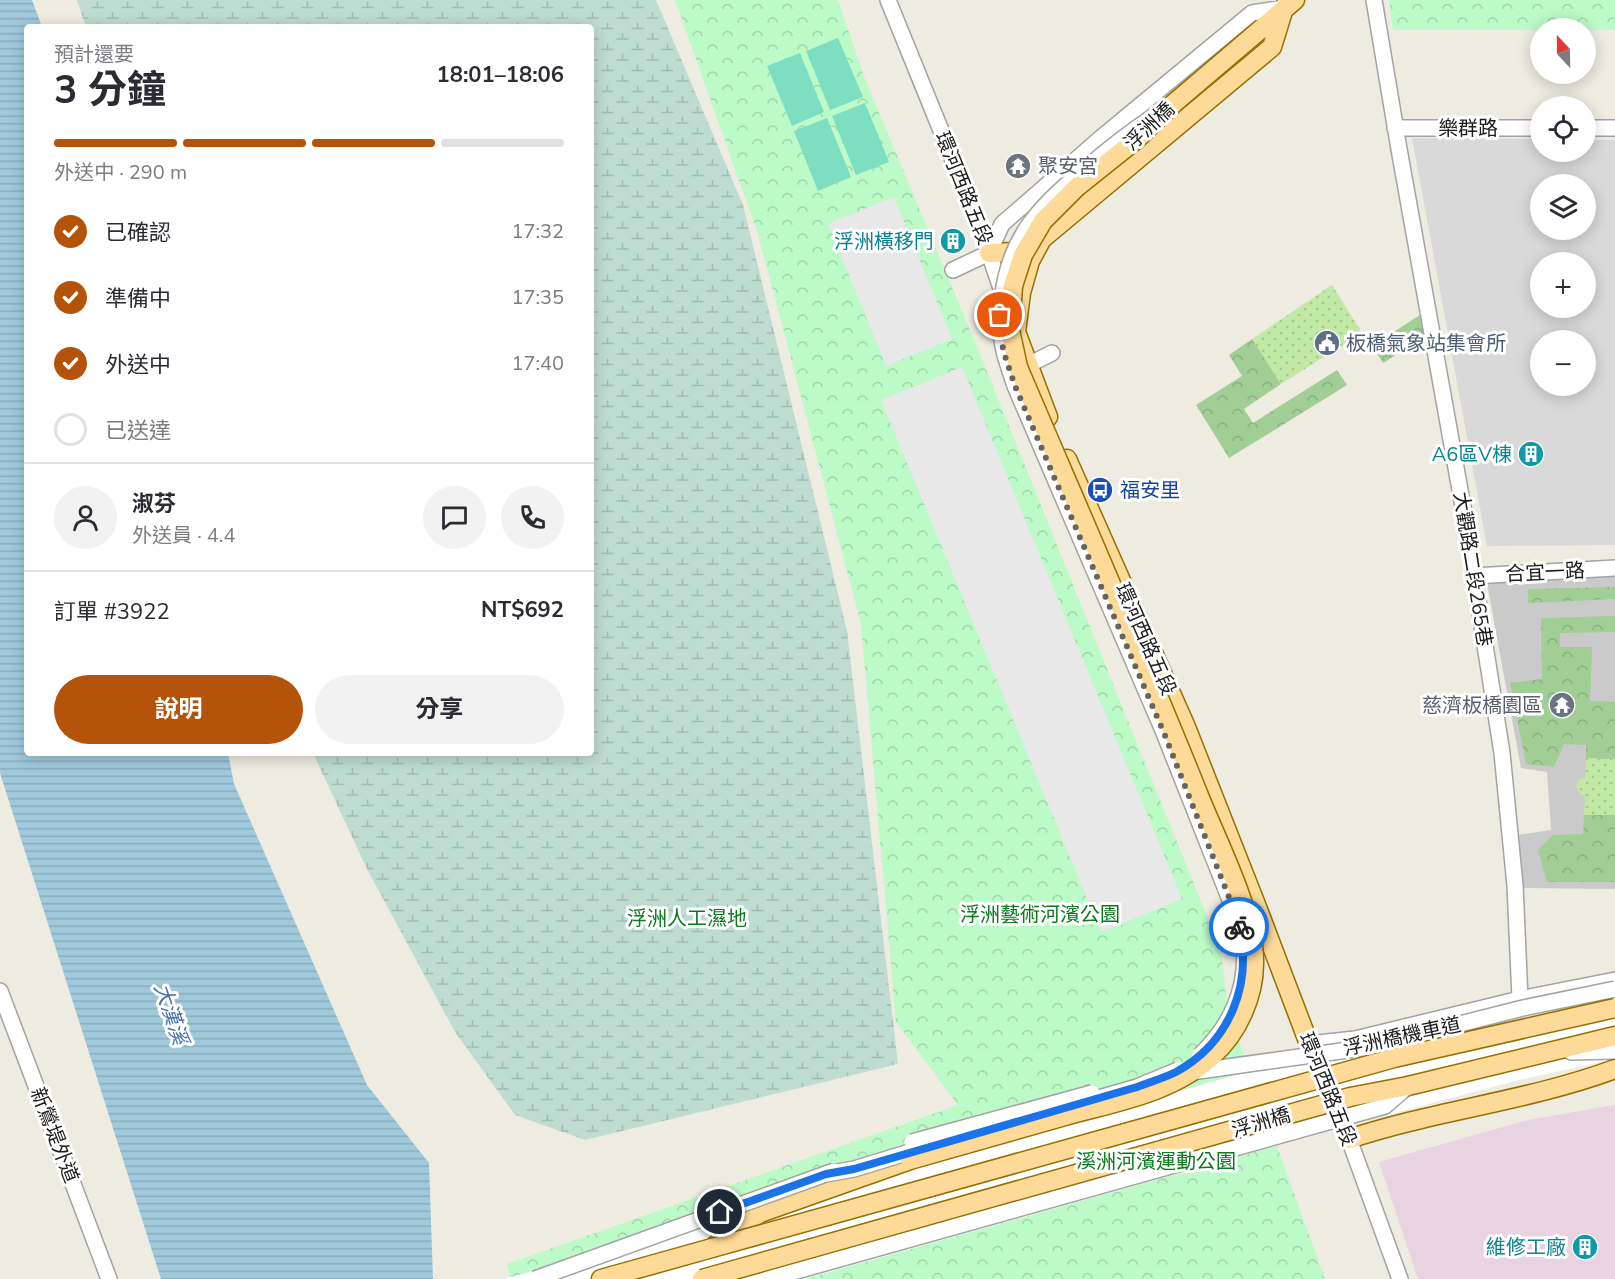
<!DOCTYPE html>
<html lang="zh-TW">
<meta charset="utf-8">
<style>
:root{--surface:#fff;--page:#f2f2f3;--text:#2b2b33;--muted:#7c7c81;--line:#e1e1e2;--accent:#b45309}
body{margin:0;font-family:"Nunito Sans","Noto Sans TC",sans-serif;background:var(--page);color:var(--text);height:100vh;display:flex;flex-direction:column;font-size:22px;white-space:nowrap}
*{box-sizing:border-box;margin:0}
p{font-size:20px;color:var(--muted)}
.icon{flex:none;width:33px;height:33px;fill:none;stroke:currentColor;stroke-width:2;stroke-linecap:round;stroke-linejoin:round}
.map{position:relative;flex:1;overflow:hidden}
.sheet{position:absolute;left:24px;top:24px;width:570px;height:732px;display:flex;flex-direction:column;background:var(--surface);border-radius:6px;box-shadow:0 3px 15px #0003}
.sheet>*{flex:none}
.needle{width:39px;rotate:338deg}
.buttons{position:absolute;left:1530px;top:18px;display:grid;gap:12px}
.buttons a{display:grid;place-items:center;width:66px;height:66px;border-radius:50%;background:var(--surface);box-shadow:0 3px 15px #0003;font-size:30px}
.pin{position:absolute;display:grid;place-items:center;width:51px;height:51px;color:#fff;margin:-26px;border:3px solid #fff;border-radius:50%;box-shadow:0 2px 6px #0007}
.courier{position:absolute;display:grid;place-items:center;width:60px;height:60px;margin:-30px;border:4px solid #1a73e8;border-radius:50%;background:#fff;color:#222;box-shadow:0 2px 8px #0007}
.overview em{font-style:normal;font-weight:700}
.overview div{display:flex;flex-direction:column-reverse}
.overview{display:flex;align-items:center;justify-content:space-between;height:102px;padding:0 30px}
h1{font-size:39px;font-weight:700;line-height:45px}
.bar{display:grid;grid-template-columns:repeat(4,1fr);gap:9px 6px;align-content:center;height:72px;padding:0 30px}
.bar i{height:8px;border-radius:4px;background:var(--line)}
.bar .current{background:var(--accent)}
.bar p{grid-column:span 4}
.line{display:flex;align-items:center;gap:15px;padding:0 30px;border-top:2px solid var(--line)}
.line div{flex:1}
.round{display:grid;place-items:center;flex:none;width:63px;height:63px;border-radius:32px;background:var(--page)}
ol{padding:0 30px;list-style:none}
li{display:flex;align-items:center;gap:18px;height:66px}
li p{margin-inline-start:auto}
li .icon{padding:6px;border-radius:50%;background:var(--accent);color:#fff;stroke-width:4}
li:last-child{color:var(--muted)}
li i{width:33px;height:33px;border:3px solid var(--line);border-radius:50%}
.primary-button{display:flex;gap:12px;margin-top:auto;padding:12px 30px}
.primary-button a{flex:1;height:69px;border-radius:36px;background:var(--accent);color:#fff;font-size:24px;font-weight:700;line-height:69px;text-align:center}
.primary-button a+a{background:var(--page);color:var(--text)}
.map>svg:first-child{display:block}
.residential{fill:#dad9d9;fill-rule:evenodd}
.religious{fill:#cacaca}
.railway{fill:#e7d3e1}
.grass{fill:url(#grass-dots)}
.forest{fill:url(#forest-crowns)}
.wetland{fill:url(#wetland-marsh)}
.park{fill:url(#park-crowns)}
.pitch{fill:#7ddec2}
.parking{fill:#e8e8e8}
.water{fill:url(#water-rules)}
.pier{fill:#fff}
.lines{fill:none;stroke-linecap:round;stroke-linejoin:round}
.minor-casing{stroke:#a3a3a3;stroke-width:18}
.major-casing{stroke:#947000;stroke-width:21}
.minor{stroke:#fff;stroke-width:15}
.major{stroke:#fdda97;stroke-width:18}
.minor-bridge-casing{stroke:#a3a3a3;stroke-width:18;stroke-linecap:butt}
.major-bridge-casing{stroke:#947000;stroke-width:21;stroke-linecap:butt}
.minor-bridge{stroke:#fff;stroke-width:15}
.major-bridge{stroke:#fdda97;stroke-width:18}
.done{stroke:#666461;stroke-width:6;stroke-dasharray:0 10.8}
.route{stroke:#1a73e8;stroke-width:8}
.labels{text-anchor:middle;stroke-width:6;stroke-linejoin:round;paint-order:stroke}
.street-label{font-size:20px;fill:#1c1c1c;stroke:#fff}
.worship-label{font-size:20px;fill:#5b616d;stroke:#fff;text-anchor:start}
.culture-label{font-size:20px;fill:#0d838f;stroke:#fff;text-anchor:end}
.service-label{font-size:20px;fill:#4e5e75;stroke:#fff;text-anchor:start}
.transit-label{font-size:20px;fill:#164399;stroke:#fff;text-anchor:start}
.park-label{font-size:20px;fill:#0a7a1d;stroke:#fff}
.water-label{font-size:21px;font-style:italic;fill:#4871ac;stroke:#fff}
</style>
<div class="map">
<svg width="1615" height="1279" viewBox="0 0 1615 1279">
<defs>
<pattern id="grass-dots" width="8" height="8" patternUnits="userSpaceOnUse" patternTransform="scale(1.5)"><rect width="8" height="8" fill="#c1e9a5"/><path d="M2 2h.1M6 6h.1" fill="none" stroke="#a5c78d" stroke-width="1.8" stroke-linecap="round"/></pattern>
<pattern id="forest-crowns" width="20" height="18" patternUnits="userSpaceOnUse" patternTransform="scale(1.5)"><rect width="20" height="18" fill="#a1ce95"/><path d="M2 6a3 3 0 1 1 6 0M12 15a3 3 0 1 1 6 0" fill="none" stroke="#8ab080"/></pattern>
<pattern id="wetland-marsh" width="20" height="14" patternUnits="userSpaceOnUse" patternTransform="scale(1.5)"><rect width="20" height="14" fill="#bedcd1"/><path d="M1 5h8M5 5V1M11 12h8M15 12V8" fill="none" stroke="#a3bcb3"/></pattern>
<pattern id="park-crowns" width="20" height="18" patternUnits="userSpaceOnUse" patternTransform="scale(1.5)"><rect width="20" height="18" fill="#bcfac7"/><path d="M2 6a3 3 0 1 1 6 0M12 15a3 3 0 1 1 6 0" fill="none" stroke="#a1d6aa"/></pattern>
<pattern id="water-rules" width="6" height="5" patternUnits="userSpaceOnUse" patternTransform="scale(1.5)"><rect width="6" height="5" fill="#a0c9dc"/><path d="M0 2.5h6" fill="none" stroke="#89acbc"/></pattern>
</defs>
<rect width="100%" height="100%" fill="#eeebe1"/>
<path class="residential" d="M1412 138 1540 139V152H1586V140H1615V545L1487 546ZM1540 184H1586V230H1540ZM1540 262H1586V308H1540ZM1540 340H1586V386H1540Z"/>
<path class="religious" d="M1615 576V889L1523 888 1517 835 1551 830 1547 772 1521 768 1487 583Z"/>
<path class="railway" d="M1615 1105V1279H1418L1379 1162 1528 1120Z"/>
<g class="grass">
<path d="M1332 285 1362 333 1281 384 1252 339Z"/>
<path d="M1586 758 1615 759V815H1584L1585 796 1580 794 1576 786 1579 779 1585 778Z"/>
</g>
<g class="forest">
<path d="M1420 315 1424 337 1383 363 1372 346Z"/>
<path d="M1252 339 1281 384 1244 409 1253 423 1337 370 1347 385 1229 458 1196 405 1242 376 1229 355Z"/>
<path d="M1615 587V599L1528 603V589Z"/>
<path d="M1615 616V632L1560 633V647H1592L1590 701 1615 702V759L1586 758V745L1564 744 1554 767 1526 764 1510 683 1542 679 1541 618Z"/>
<path d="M1584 815H1615V882H1547L1538 850 1553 835 1583 834Z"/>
</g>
<path class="wetland" d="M77 0H656L743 205 847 631 898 1064 585 1140 515 1115 455 1032 367 869 313 753H591V27H86Z"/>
<g class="park">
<path d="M675 0H838L865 79 975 342 1221 951 1228 1011 1325 1279H511L507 1264 958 1105 896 1022 861 624 758 234Z"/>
<path d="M1389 0H1615V30H1393Z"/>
</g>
<g class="pitch">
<path d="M838 38 863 97 830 110 806 51Z"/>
<path d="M800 53 824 112 792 126 767 66Z"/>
<path d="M865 103 889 162 856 175 832 116Z"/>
<path d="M827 118 851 177 818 191 794 131Z"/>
</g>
<g class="parking">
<path d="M894 197 952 339 886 366 828 224Z"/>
<path d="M962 367 1182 899 1101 932 881 400Z"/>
</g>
<path class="water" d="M0 0H32L42 27H27V753H228L234 784 367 1085 429 1163 433 1279H161L0 773Z"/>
<path class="pier" d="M1615 983V1059L1519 1080 1383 1116 804 1279H504L1369 1038Z"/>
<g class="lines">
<g class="minor-casing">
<g id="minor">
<path d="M888 0 979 224 1004 297"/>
<path d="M1374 0 1399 149 1465 518 1502 753 1515 885 1520 999"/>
<path d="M1395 128H1540"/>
<path d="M1586 128H1615"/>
<path d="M953 270 989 253 1002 224 1102 137 1252 13 1284 8 1283 6"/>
<path d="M1028 365 1052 353"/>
<path d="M1474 576 1615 568"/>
<path d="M0 991 109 1279"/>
<path d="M1309 1044 1355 1039 1520 999 1615 980"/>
<path d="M1571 1052 1615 1051"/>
<path d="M1349 1139 1400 1279"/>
</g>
</g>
<g class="major-casing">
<g id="major">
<path d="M1173 104 1295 0"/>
<path d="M989 253 1015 252 1028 245"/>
<path d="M1048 417 1016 332 1021 293 1030 261 1042 239 1272 47 1284 8"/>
<path d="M1067 459 1186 727 1257 907 1309 1044 1349 1139C1436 1110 1529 1101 1615 1069"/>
<path d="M1408 1086 1615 1036"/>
<path d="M601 1279 712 1248 760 1213 910 1160"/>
</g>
</g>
<use href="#minor" class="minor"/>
<use href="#major" class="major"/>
<g class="minor-bridge-casing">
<g id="minor-bridge">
<path d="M1153 117C1128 133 1106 151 1084 170 1038 207 1008 240 1002 301 1000 317 1000 335 1004 351 1007 363 1011 374 1015 386L1164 733 1236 915C1239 925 1243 936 1244 947 1248 989 1230 1027 1200 1055"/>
<path d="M1192 1072 1369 1047 1523 1008 1615 989"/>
<path d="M1082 1103 1137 1087 1178 1070"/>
<path d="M912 1142 1092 1093"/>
<path d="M826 1174 854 1169 926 1147"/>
<path d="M535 1279 834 1171"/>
<path d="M768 1279 1385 1106 1408 1086"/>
</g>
</g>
<g class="major-bridge-casing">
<g id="major-bridge">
<path d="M910 1160C961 1146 1013 1131 1065 1116 1115 1102 1173 1093 1212 1056 1238 1033 1255 995 1254 960 1254 912 1218 843 1200 798 1142 653 1079 510 1018 367L1010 330 1013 286 1023 255 1043 221 1077 187 1137 139 1173 104"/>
<path d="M712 1248 1394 1058 1615 1008"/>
<path d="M702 1279 1350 1097 1408 1086"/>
</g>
</g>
<use href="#minor-bridge" class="minor-bridge"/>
<use href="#major-bridge" class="major-bridge"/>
</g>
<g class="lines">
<path class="done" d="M1000 315 1003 350 1015 386 1164 733 1236 915 1239 927"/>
<path class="route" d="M720 1212 826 1174 854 1169 1137 1087C1150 1082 1164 1078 1176 1072 1229 1043 1253 985 1239 927"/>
</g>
<defs>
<g id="temple-disc" transform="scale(1.35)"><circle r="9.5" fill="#6b7280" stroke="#fff"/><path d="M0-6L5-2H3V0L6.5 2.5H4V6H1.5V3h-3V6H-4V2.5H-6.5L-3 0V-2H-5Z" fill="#fff"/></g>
<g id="building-disc" transform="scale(1.35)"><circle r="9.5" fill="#0f9aa8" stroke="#fff"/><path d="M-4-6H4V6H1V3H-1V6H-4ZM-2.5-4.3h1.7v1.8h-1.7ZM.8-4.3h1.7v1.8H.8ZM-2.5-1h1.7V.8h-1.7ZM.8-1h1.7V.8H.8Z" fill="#fff"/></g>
<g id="civic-disc" transform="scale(1.35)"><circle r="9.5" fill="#5c6f8a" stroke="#fff"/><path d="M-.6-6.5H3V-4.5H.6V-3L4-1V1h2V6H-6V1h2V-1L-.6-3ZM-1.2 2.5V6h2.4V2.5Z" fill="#fff"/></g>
<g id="bus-disc" transform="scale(1.35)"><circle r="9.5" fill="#1a4fb4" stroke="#fff"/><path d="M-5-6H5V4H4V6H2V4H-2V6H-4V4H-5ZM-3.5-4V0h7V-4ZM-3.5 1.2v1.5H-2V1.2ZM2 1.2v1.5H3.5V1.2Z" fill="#fff"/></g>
</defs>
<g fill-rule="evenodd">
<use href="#temple-disc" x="1018" y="166"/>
<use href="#building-disc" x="953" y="241"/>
<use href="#civic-disc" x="1327" y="343"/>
<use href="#building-disc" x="1531" y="454"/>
<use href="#bus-disc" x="1100" y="490"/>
<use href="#temple-disc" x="1562" y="705"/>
<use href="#building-disc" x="1585" y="1247"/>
</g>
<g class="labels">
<g class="street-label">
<text transform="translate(1149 126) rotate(-43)" y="7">浮洲橋</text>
<text x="1468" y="135">樂群路</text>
<text transform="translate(964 188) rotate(68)" y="7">環河西路五段</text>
<text transform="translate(1473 569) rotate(81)" y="7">大觀路二段265巷</text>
<text transform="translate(1545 572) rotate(-3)" y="7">合宜一路</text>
<text transform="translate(1146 639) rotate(66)" y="7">環河西路五段</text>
<text transform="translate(1402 1036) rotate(-12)" y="7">浮洲橋機車道</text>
<text transform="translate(1328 1089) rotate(68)" y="7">環河西路五段</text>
<text transform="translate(1261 1122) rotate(-16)" y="7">浮洲橋</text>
<text transform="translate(55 1135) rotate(69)" y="7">新鶯堤外道</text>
</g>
<g class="worship-label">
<text x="1038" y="173">聚安宮</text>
<text x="1542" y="712" text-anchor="end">慈濟板橋園區</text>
</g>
<g class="culture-label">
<text x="934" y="248">浮洲橫移門</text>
<text x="1512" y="461">A6區V棟</text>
<text x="1566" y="1254">維修工廠</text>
</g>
<g class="service-label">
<text x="1346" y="350">板橋氣象站集會所</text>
</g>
<g class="transit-label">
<text x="1120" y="497">福安里</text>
</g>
<g class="park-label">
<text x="1040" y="921">浮洲藝術河濱公園</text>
<text x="687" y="925">浮洲人工濕地</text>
<text x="1156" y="1168">溪洲河濱運動公園</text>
</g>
<g class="water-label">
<text transform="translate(171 1014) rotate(71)" y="7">大漢溪</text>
</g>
</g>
</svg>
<div class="buttons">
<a><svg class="needle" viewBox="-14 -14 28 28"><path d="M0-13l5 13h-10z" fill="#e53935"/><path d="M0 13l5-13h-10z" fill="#7c7c81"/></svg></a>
<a><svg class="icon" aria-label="locate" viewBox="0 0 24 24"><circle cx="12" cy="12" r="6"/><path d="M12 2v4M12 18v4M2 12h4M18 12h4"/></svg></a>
<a><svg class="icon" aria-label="layers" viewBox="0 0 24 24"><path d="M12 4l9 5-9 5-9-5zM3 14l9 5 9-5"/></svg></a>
<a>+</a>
<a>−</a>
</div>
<div class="pin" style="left:1000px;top:315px;background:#ea580c"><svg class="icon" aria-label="bag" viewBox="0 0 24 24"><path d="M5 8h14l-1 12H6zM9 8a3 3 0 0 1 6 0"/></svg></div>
<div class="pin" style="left:720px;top:1212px;background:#1f2937"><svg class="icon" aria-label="home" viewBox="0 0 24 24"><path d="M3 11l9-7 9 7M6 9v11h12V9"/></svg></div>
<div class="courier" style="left:1239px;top:927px"><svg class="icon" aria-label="bike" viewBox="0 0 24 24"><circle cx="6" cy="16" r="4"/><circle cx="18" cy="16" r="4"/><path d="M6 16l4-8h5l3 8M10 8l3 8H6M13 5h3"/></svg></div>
<section class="sheet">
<div class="overview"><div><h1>3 分鐘</h1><p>預計還要</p></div><em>18:01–18:06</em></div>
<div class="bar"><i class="current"></i><i class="current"></i><i class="current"></i><i></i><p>外送中 · 290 m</p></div>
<ol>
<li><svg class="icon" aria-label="check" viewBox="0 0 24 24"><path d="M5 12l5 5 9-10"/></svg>已確認<p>17:32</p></li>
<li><svg class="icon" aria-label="check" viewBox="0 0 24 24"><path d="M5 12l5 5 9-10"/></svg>準備中<p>17:35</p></li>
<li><svg class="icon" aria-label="check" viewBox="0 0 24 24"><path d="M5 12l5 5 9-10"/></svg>外送中<p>17:40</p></li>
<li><i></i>已送達</li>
</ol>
<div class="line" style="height:108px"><a class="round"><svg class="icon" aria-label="person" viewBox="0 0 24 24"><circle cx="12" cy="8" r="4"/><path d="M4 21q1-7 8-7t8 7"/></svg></a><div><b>淑芬</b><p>外送員 · 4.4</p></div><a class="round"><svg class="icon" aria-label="chat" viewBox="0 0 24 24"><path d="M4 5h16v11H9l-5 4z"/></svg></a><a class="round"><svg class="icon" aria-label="phone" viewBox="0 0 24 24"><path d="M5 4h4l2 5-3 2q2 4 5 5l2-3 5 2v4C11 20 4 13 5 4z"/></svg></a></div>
<div class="line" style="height:78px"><div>訂單 #3922</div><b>NT$692</b></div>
<div class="primary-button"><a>說明</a><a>分享</a></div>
</section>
</div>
